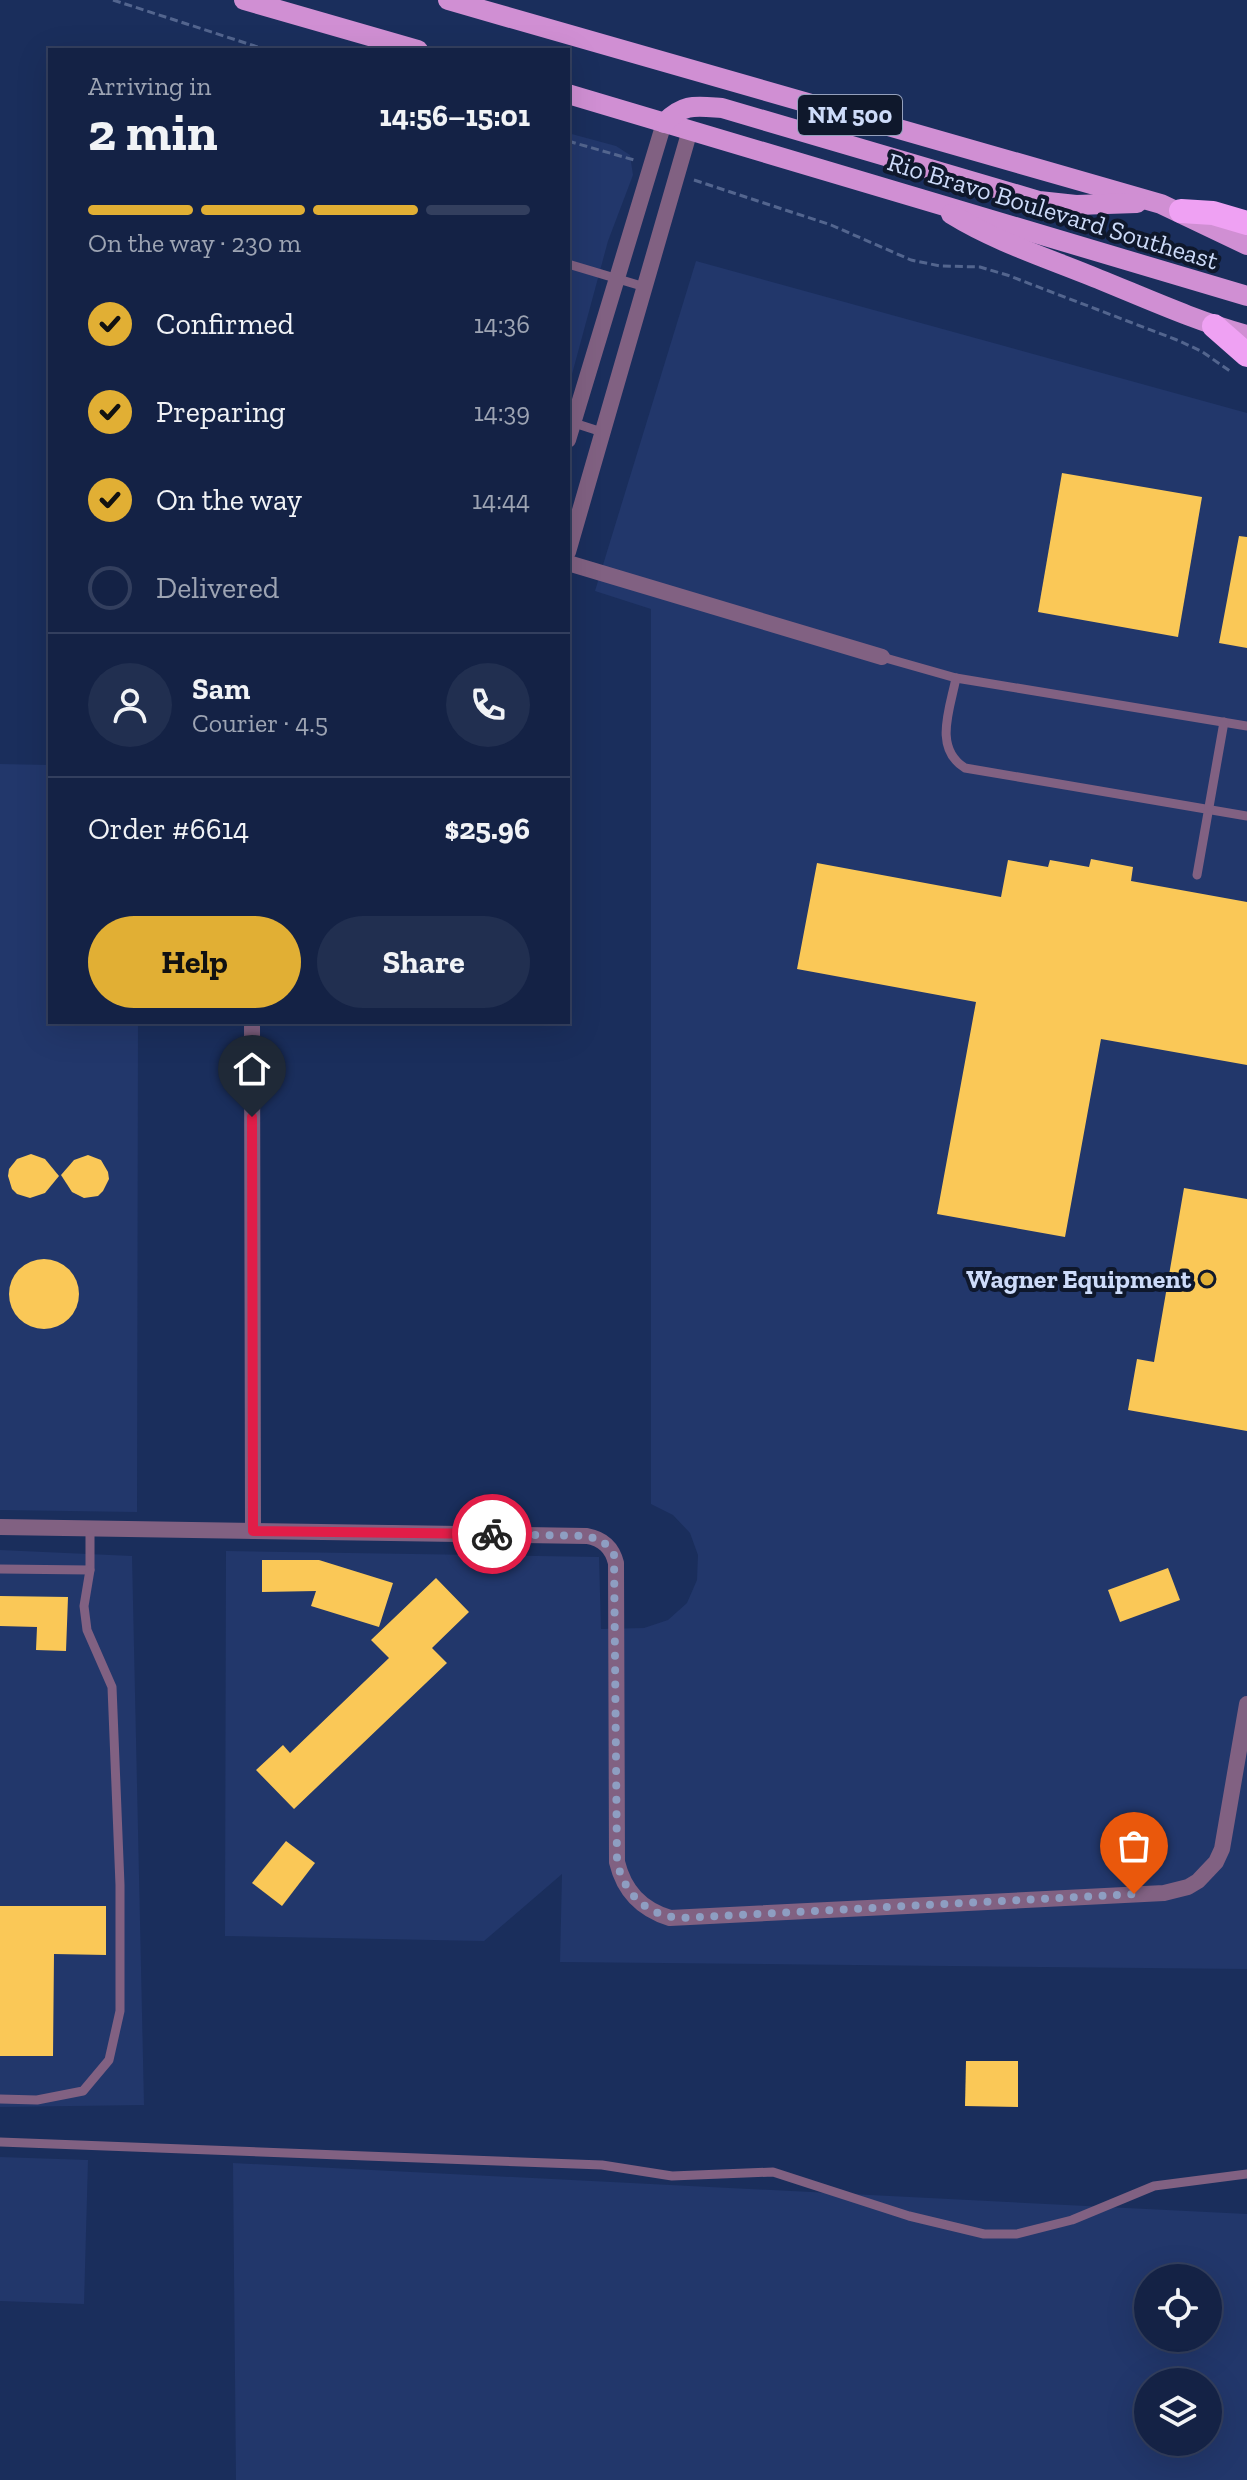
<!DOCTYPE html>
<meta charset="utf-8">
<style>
:root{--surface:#142245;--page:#212f50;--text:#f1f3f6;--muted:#9da4b3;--line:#333f5e;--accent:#e1af34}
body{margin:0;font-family:"Zilla Slab",serif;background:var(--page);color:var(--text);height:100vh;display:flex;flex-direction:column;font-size:30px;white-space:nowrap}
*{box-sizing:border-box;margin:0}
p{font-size:26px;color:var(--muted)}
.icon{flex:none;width:44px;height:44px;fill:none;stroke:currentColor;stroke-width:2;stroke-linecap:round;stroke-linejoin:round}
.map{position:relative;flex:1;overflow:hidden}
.sheet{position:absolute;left:48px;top:48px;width:522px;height:976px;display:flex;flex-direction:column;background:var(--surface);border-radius:0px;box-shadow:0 8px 32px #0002,0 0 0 2px var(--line)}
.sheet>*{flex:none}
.tools{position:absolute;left:1134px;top:2264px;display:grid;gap:16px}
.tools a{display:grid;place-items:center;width:88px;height:88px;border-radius:50%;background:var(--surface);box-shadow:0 8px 32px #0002,0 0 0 2px var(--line);font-size:40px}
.pin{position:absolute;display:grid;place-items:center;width:68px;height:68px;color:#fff;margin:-82px -34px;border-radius:50% 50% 50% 0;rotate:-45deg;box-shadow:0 0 8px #0007}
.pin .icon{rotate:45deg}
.courier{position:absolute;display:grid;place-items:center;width:80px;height:80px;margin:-40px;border:6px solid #e11d48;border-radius:50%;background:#fff;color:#222;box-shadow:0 2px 10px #0007}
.overview em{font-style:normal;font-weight:800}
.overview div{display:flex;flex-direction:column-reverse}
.overview{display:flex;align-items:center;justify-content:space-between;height:136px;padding:0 40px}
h1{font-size:52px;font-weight:800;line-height:60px}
.bar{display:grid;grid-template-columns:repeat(4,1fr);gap:12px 8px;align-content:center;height:96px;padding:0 40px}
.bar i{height:10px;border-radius:6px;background:var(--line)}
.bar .selected{background:var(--accent)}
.bar p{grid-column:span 4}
.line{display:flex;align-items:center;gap:20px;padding:0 40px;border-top:2px solid var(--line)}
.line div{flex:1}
.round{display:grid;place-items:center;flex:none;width:84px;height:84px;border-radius:42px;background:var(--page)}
ol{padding:0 40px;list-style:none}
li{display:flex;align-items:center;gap:24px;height:88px}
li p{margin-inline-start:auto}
li .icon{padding:8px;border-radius:50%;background:var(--accent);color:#111;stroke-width:4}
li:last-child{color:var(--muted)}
li i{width:44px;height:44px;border:4px solid var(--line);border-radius:50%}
.primary-button{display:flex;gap:16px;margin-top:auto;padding:16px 40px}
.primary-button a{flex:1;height:92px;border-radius:48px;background:var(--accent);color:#111;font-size:32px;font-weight:800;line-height:92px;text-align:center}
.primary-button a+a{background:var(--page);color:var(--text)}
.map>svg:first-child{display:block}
.built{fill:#22376b;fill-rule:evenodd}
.building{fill:#fac857}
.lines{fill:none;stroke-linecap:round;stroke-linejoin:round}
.path{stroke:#53658e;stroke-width:3;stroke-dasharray:8 4;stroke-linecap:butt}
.service{stroke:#816182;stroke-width:9}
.minor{stroke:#816182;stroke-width:16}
.primary{stroke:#d08fd3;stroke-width:20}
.motorway{stroke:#efa1f3;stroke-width:24}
.done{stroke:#8e9ec2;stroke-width:8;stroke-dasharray:0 14.4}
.route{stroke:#e11d48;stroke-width:10}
.poi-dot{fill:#e1af34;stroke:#0f182c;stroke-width:3}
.labels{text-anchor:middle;stroke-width:8;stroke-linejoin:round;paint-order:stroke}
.shield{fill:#0f182c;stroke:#94a0bc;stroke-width:2}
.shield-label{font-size:24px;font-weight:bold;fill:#cddbf9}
.street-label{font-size:26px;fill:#cddbf9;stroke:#0f182c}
.poi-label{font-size:26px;font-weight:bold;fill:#cddbf9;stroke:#0f182c;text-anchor:end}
</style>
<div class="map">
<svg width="1247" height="2480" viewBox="0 0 1247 2480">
<rect width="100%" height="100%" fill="#1a2e5c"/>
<g class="built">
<path d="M568 133 616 146 630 155 633 175 608 241 568 389Z"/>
<path d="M696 261 1247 413V1969L560 1962 562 1874 484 1941 225 1936 226 1551 599 1557 601 1629 644 1628 668 1620 687 1603 697 1580 698 1555 690 1533 673 1515 651 1504V609L595 591Z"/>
<path d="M0 764 50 765V1022H138L137 1512 0 1510Z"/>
<path d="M0 1550 132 1556 144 2105 0 2107Z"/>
<path d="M0 2157 88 2160 84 2304 0 2301Z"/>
<path d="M233 2163 1247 2214V2480H236ZM1148 2278H1208V2338H1148ZM1148 2382H1208V2442H1148Z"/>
</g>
<g class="building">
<path d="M1062 473 1202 497 1178 637 1038 612Z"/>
<path d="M1239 536 1247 537V648L1219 643Z"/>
<path d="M1091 859 1133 867 1131 881 1247 902V1065L1101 1039 1065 1237 937 1214 976 1002 797 969 817 863 1001 897 1008 860 1048 867 1050 860 1089 867Z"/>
<path d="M31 1154 45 1159 59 1176 45 1193 30 1198 17 1194 12 1189 8 1176 9 1169 17 1159Z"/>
<path d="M88 1155 101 1160 108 1172 109 1179 103 1191 98 1196 84 1198 72 1192 61 1175 74 1160Z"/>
<path d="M1184 1188 1247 1199V1431L1128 1410 1137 1359 1154 1362Z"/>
<circle cx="44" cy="1294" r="35"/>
<path d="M262 1560H319L393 1583 379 1627 311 1606 316 1591 262 1592Z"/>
<path d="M1168 1568 1180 1600 1120 1622 1108 1590Z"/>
<path d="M436 1578 469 1612 432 1648 447 1663 294 1809 256 1770 283 1745 290 1753 389 1658 371 1640Z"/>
<path d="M0 1596 68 1597 66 1651 36 1650 37 1627 0 1626Z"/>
<path d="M286 1841 315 1863 282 1906 252 1883Z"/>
<path d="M0 1906H106V1955L54 1954 53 2056H0Z"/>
<path d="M966 2061H1018V2107L965 2106Z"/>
</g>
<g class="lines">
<g class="path">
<path d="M113 0 267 50"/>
<path d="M568 141 634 160"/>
<path d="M694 180 831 225 911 260 940 266 980 267 1007 275 1177 340 1201 351 1230 371"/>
</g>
<g class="service">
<path d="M568 264 645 287"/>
<path d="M571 422 602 432"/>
<path d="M882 657 956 678 1247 726"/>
<path d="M956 678C950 709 933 748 965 768L1247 816"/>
<path d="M1197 875 1224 722"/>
<path d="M0 1569 90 1570V1529"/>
<path d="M0 2099 37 2100 83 2091 109 2060 120 2011V1885L112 1687 87 1630 84 1606 90 1570"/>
<path d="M0 2142 602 2165 672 2176 773 2172 909 2216 984 2234H1017L1072 2220 1154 2186 1247 2174"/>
</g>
<g class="minor">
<path d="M568 440 664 123"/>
<path d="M568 552 690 130"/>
<path d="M568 563 882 657"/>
<path d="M252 1022 253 1531"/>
<path d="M0 1527 587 1536C603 1539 612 1547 616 1563L617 1862C624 1891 641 1909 670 1918L1164 1893 1188 1887 1198 1881 1216 1862 1222 1849 1247 1704"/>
</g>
<g class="primary">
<path d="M244 0 418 50"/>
<path d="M448 0 1161 204 1247 245"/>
<path d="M568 94 1247 296"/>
<path d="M664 123C684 103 695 106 722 108L1039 201 1076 205 1137 203"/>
<path d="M951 214C993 240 1041 256 1086 274 1139 295 1192 320 1247 335"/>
</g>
<g class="motorway">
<path d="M1181 211 1213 213 1247 223"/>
<path d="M1214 326 1247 355"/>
</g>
</g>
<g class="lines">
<path class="done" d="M492 1534 587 1536 603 1541 614 1555 617 1862C625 1895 647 1916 682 1918L1134 1894"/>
<path class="route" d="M252 1117 253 1531 492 1534"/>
</g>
<circle class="poi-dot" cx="1207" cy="1279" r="8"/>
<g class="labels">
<rect class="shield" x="798" y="95" width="104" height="40" rx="6"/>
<g class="shield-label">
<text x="850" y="123">NM 500</text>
</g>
<g class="street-label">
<text transform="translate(1053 211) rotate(17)" y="9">Rio Bravo Boulevard Southeast</text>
</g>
<g class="poi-label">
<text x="1191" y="1288">Wagner Equipment</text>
</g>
</g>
</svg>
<div class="tools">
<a><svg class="icon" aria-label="locate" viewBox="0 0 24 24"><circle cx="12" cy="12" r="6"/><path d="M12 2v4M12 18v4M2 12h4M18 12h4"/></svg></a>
<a><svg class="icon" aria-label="layers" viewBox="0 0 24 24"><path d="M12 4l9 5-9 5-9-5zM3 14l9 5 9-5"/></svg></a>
</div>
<div class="pin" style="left:1134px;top:1894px;background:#ea580c"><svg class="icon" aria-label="bag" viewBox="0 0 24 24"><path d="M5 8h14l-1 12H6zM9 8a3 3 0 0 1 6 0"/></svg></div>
<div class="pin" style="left:252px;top:1117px;background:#1f2937"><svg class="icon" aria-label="home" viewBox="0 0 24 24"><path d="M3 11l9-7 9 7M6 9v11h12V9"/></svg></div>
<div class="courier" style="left:492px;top:1534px"><svg class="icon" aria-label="bike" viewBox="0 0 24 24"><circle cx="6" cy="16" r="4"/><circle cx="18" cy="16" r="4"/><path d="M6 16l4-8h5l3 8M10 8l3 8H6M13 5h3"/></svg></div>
<section class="sheet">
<div class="overview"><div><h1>2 min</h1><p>Arriving in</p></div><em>14:56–15:01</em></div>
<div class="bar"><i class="selected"></i><i class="selected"></i><i class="selected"></i><i></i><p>On the way · 230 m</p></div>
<ol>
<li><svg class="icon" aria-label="check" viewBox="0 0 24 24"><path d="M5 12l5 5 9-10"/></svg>Confirmed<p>14:36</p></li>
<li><svg class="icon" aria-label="check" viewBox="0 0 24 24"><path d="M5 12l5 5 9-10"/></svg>Preparing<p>14:39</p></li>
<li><svg class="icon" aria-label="check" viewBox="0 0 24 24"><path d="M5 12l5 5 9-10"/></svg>On the way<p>14:44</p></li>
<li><i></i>Delivered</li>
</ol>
<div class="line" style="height:144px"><a class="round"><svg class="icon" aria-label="person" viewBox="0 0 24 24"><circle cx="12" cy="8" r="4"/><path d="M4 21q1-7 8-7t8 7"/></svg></a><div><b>Sam</b><p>Courier · 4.5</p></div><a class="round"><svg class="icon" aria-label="phone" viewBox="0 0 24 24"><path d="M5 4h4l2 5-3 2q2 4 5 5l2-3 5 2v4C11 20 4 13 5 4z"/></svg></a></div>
<div class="line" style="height:104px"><div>Order #6614</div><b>$25.96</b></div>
<div class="primary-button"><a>Help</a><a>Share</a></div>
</section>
</div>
